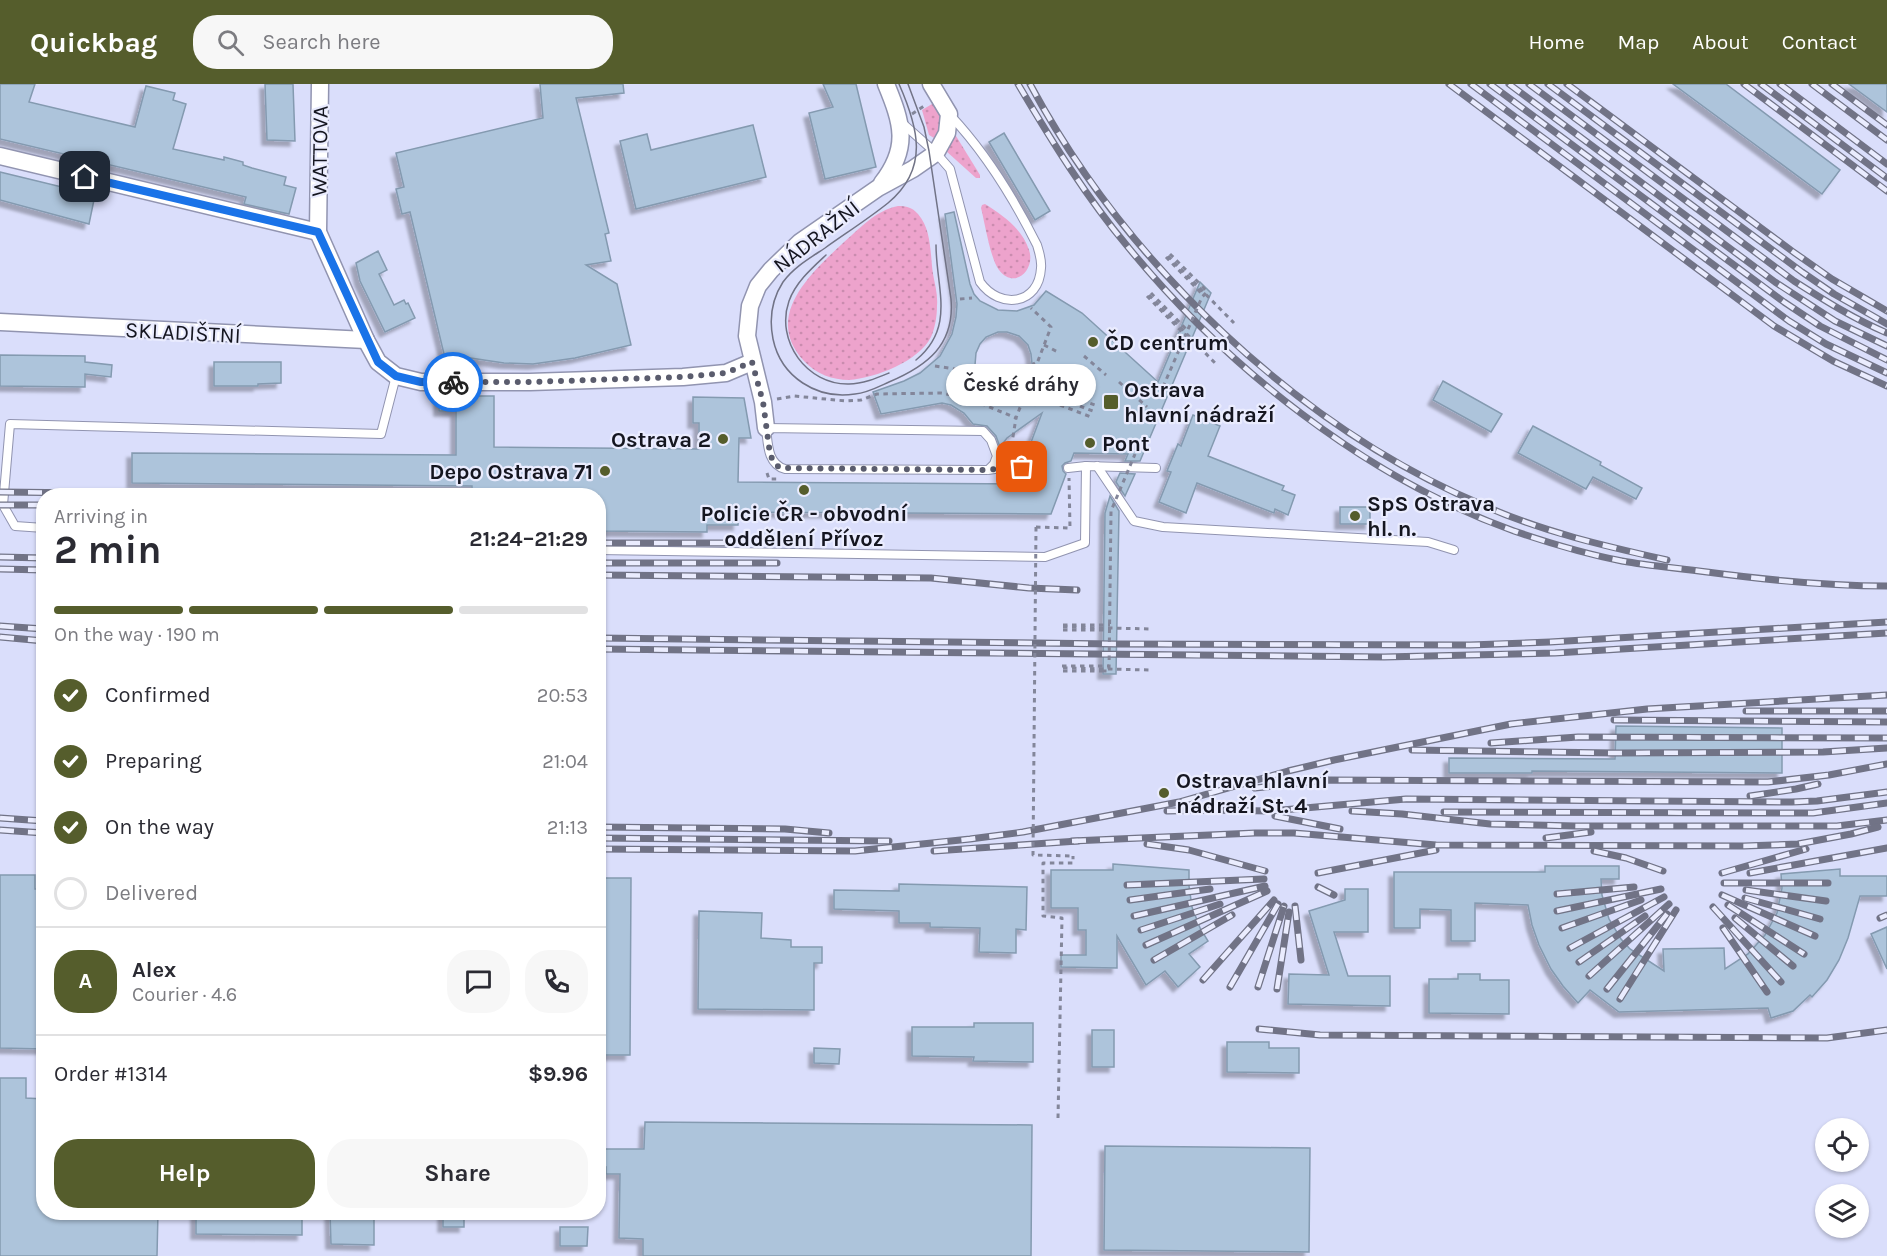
<!DOCTYPE html>
<meta charset="utf-8">
<style>
:root{--surface:#fff;--page:#f7f7f7;--text:#2b2b33;--muted:#7c7c81;--line:#e1e1e2;--accent:#555d2c}
body{margin:0;font-family:Karla,sans-serif;background:var(--page);color:var(--text);height:100vh;display:flex;flex-direction:column;font-size:22px;white-space:nowrap}
*{box-sizing:border-box;margin:0}
p{font-size:20px;color:var(--muted)}
.icon{flex:none;width:33px;height:33px;fill:none;stroke:currentColor;stroke-width:2;stroke-linecap:round;stroke-linejoin:round}
.map{position:relative;flex:1;overflow:hidden}
.panel{position:absolute;left:36px;top:404px;width:570px;height:732px;display:flex;flex-direction:column;background:var(--surface);border-radius:24px;box-shadow:0 2px 4px #0004}
.panel>*{flex:none}
.controls{position:absolute;left:1815px;top:1034px;display:grid;gap:12px}
.controls a{display:grid;place-items:center;width:54px;height:54px;border-radius:50%;background:var(--surface);box-shadow:0 2px 4px #0004;font-size:30px}
.pin{position:absolute;display:grid;place-items:center;width:51px;height:51px;color:#fff;margin:-26px;border-radius:12px;box-shadow:0 3px 9px #0006}
.courier{position:absolute;display:grid;place-items:center;width:60px;height:60px;margin:-30px;border:4px solid #1a73e8;border-radius:50%;background:#fff;color:#222;box-shadow:0 2px 8px #0007}
.bubble{position:absolute;height:42px;border-radius:21px;background:var(--surface);box-shadow:0 2px 4px #0004;font-size:20px;font-weight:700;line-height:42px;text-align:center}
.head em{font-style:normal;font-weight:700}
.head div{display:flex;flex-direction:column-reverse}
.head{display:flex;align-items:center;justify-content:space-between;height:102px;padding:0 18px}
h1{font-size:39px;font-weight:700;line-height:45px}
.bar{display:grid;grid-template-columns:repeat(4,1fr);gap:9px 6px;align-content:center;height:72px;padding:0 18px}
.bar i{height:8px;border-radius:4px;background:var(--line)}
.bar .on{background:var(--accent)}
.bar p{grid-column:span 4}
.line{display:flex;align-items:center;gap:15px;padding:0 18px;border-top:2px solid var(--line)}
.line div{flex:1}
.round{display:grid;place-items:center;flex:none;width:63px;height:63px;border-radius:24px;background:var(--page)}
ol{padding:0 18px;list-style:none}
li{display:flex;align-items:center;gap:18px;height:66px}
li p{margin-inline-start:auto}
li .icon{padding:6px;border-radius:50%;background:var(--accent);color:#fff;stroke-width:4}
li:last-child{color:var(--muted)}
li i{width:33px;height:33px;border:3px solid var(--line);border-radius:50%}
.button{display:flex;gap:12px;margin-top:auto;padding:12px 18px}
.button a{flex:1;height:69px;border-radius:24px;background:var(--accent);color:#fff;font-size:24px;font-weight:700;line-height:69px;text-align:center}
.button a+a{background:var(--page);color:var(--text)}
header{display:flex;align-items:center;gap:36px;box-sizing:border-box;height:84px;padding:0 30px;background:var(--accent);color:#fff}
header strong{font-size:28px}
nav{display:flex;gap:33px;margin-inline-start:auto;font-size:21px}
.search{width:420px;height:54px;background:var(--page);display:flex;align-items:center;gap:15px;box-sizing:border-box;padding:0 21px;border-radius:24px;color:var(--muted);font-size:22px}
.map>svg:first-child{display:block}
.grass{fill:url(#grass-dots)}
.building{fill:#adc4db;stroke:#849ab0;stroke-width:1.5;fill-rule:evenodd;filter:url(#shadow)}
.lines{fill:none;stroke-linecap:round;stroke-linejoin:round}
.service-casing{stroke:#9194b0;stroke-width:10}
.minor-casing{stroke:#9194b0;stroke-width:19}
.path{stroke:#83869a;stroke-width:3;stroke-dasharray:4.5 4.5;stroke-linecap:butt}
.service{stroke:#fff;stroke-width:8}
.minor{stroke:#fff;stroke-width:16}
.tram{stroke:#717386;stroke-width:1.5}
.rail-casing{stroke:#717386;stroke-width:7}
.rail{stroke:#eaecfe;stroke-width:4.5;stroke-dasharray:14;stroke-linecap:butt}
.path-bridge{stroke:#83869a;stroke-width:3;stroke-dasharray:4.5 4.5;stroke-linecap:butt}
.done{stroke:#5a5c6d;stroke-width:6;stroke-dasharray:0 10.8}
.route{stroke:#1a73e8;stroke-width:8}
.poi-dot{fill:#555d2c;stroke:#eaecfe;stroke-width:2}
.labels{text-anchor:middle;stroke-width:4.5;stroke-linejoin:round;paint-order:stroke}
.street-label{font-size:22px;fill:#151620;stroke:#eaecfe}
.poi-label{font-size:22px;font-weight:bold;fill:#151620;stroke:#eaecfe;text-anchor:start}
</style>
<header>
<strong>Quickbag</strong>
<div class="search"><svg class="icon" aria-label="search" viewBox="0 0 24 24"><circle cx="10" cy="10" r="6"/><path d="M15 15l6 6"/></svg>Search here</div>
<nav><a>Home</a><a>Map</a><a>About</a><a>Contact</a></nav>
</header>
<div class="map">
<svg width="1887" height="1172" viewBox="0 0 1887 1172">
<defs>
<pattern id="grass-dots" width="8" height="8" patternUnits="userSpaceOnUse" patternTransform="scale(1.5)"><rect width="8" height="8" fill="#eda3cc"/><path d="M2 2h.1M6 6h.1" fill="none" stroke="#ca8caf" stroke-width="1.8" stroke-linecap="round"/></pattern>
<filter id="shadow"><feDropShadow dx="-5" dy="5" stdDeviation="1.5" flood-color="#0004"/></filter>
</defs>
<rect width="100%" height="100%" fill="#dadefb"/>
<g class="grass">
<path d="M937 17C943 30 943 43 934 54L929 51 922 26Z"/>
<path d="M954 51 956 52 980 91V94H976L946 67Z"/>
<path d="M985 120C1003 131 1023 146 1029 166 1036 186 1014 206 999 186 990 174 985 139 981 124L982 121Z"/>
<path d="M898 122C906 122 912 123 918 130 932 146 930 170 933 190 935 201 938 211 937 222 937 232 935 244 931 253 919 277 876 294 849 296 833 296 816 290 804 277 763 233 810 190 842 160 858 146 876 126 898 122Z"/>
</g>
<g class="building">
<path d="M0 0H35L29 18 135 43 146 2 175 9 173 16 186 20 173 65 224 76V73L243 78V81L252 84 286 93 284 101 296 104 289 130 244 120 246 113 0 55Z"/>
<path d="M265 0H293L295 57 267 56Z"/>
<path d="M540 0H623L624 9 576 14 609 149 605 150 611 177 586 181 617 200 631 261 575 274 533 280 504 279 444 270 410 128 402 130 396 105 404 103 396 69 543 34Z"/>
<path d="M823 0H856L876 83 825 95 809 29 833 23Z"/>
<path d="M1673 0H1726L1840 86 1822 110Z"/>
<path d="M1849 0H1887V28Z"/>
<path d="M753 41 766 93 636 125 620 57 647 50 651 66Z"/>
<path d="M1004 49 1050 127 1035 136 989 58Z"/>
<path d="M0 88 95 111 89 140 0 116Z"/>
<path d="M954 128 970 200 974 210 980 217 998 226 1017 227 1034 221 1046 207 1082 229 1158 298 1200 198 1211 209 1140 377H1125L1128 370 1074 369 1071 377 1065 379 1062 382 1063 387 1066 390 1051 430 738 428V441H707V448L598 447V411H472V402L132 399V369L456 371V327H439V312H494V363L699 365V339H693V313L744 314 751 354H739L738 398 1025 400 1018 392 1019 389H1025L1028 386V380L1024 377 1042 329 1007 354 1000 363 996 352 987 342 973 340 964 329 951 321 942 319 881 330 873 308 904 297 920 289 940 272 952 250 956 233 957 220 945 130ZM998 248H1007L1019 252 1028 261 1031 270 1032 280 1027 292 1018 300 1009 304 996 303 987 299 980 293 975 281 976 269 980 260 986 253Z"/>
<path d="M378 167 387 186 379 190 394 221 404 216 406 220 408 219 415 234 385 248 360 197 356 179Z"/>
<path d="M0 271 85 272V278L112 281 111 293 85 290V303L0 302Z"/>
<path d="M214 278H281V299L258 300V302H214Z"/>
<path d="M1443 297 1502 330 1491 348 1433 316Z"/>
<path d="M1193 331 1220 342 1208 372 1284 402 1282 406 1295 411 1288 431 1275 425 1274 429 1197 399 1186 429 1159 418 1171 388 1167 387 1178 360 1181 362Z"/>
<path d="M1533 342 1601 378 1600 381 1642 404 1636 415 1593 393 1586 405 1518 369Z"/>
<path d="M1120 389 1135 390 1125 412 1116 398Z"/>
<path d="M1110 412 1119 427 1116 590H1103L1105 429Z"/>
<rect x="1340" y="423" width="30" height="17"/>
<path d="M1616 642 1782 644V689L1532 687V689H1449V674L1615 675Z"/>
<path d="M1113 780 1189 786V802L1192 823 1200 844 1208 857 1189 870 1200 883 1178 903 1165 887 1146 901 1117 852V884L1061 883V871H1086V846H1078V824H1051V786H1113Z"/>
<path d="M1545 782H1619V795H1601L1602 811 1609 835 1621 855 1630 865 1664 887 1663 865 1724 864 1725 885 1748 870 1765 851 1777 829 1782 804 1781 790 1840 785V792H1887V812H1860L1848 854 1839 876 1827 896 1812 913 1810 911 1793 927 1771 934 1768 924 1619 928 1590 906 1578 919 1563 902 1551 885 1539 861 1532 841 1528 821 1475 819V857H1451V826L1420 825V844H1394V788H1545Z"/>
<path d="M0 791H35V805H44V965L0 964Z"/>
<path d="M598 794H631L630 971H598Z"/>
<path d="M899 800 1027 803 1026 846 1016 845V869L979 868 980 844 930 843V839H899V827L834 825V806L899 807Z"/>
<path d="M1345 805H1368V848H1334L1348 892H1390V922L1288 920 1289 890 1329 891 1309 827 1345 816Z"/>
<path d="M699 827 762 829 761 854 791 856V863H822V879H814V926L698 925Z"/>
<path d="M1887 843V885L1871 850Z"/>
<path d="M1458 890H1480V896H1509V930L1429 929V895H1458Z"/>
<path d="M974 939H1033V978L973 977 974 973 912 972V943H974Z"/>
<rect x="1092" y="946" width="22" height="37"/>
<path d="M1227 958H1269V964H1299V989L1227 988Z"/>
<path d="M814 964 840 965 839 980 814 979Z"/>
<path d="M0 994H26V1014L44 1015V1128H158L157 1172H0Z"/>
<path d="M645 1038 1032 1041 1031 1172H643V1155L619 1154 620 1090H606V1083L600 1082V1065H644Z"/>
<path d="M1105 1062 1310 1064 1309 1168 1104 1166Z"/>
<path d="M196 1128H302V1151L196 1150Z"/>
<path d="M330 1128H374V1161L331 1160Z"/>
<rect x="443" y="1128" width="21" height="15"/>
<path d="M560 1143H588L587 1162H560Z"/>
</g>
<g class="lines">
<g class="service-casing">
<g id="service">
<path d="M901 38 936 69 950 85 980 198C1000 226 1039 221 1041 184 1042 176 1039 168 1037 161 1014 115 984 67 950 31"/>
<path d="M1097 382 1134 437 1163 443 1428 458 1454 466"/>
<path d="M1068 384 1086 382 1156 384"/>
<path d="M988 386 994 380 997 372 991 356 983 347 766 344C768 359 767 380 785 385L988 386 1008 383H1022"/>
<path d="M44 444 15 442 3 421 10 340 381 350 396 292"/>
<path d="M598 466 1045 473 1085 459 1086 382"/>
</g>
</g>
<g class="minor-casing">
<g id="minor">
<path d="M320 0 318 148 366 256 378 278 396 292 421 298H530L683 293 726 289 752 278"/>
<path d="M0 72 318 148"/>
<path d="M882 99C910 63 902 39 886 0"/>
<path d="M0 238 366 256"/>
<path d="M766 344 763 318 747 252 750 222 758 202 771 186 800 158 878 104 913 85 936 69 947 49 949 30 931 0"/>
</g>
</g>
<g class="path">
<path d="M912 30 927 20"/>
<path d="M1170 170 1202 202"/>
<path d="M1168 172 1234 239"/>
<path d="M1166 173 1203 211"/>
<path d="M1151 209 1187 246"/>
<path d="M1149 211 1215 279"/>
<path d="M1147 212 1185 251"/>
<path d="M960 215 972 214"/>
<path d="M1044 261 1060 269"/>
<path d="M1084 272 1106 291"/>
<path d="M935 282 1029 296"/>
<path d="M1032 289 1049 296"/>
<path d="M1119 298 1147 323"/>
<path d="M1065 310 1095 321"/>
<path d="M969 314 1035 279"/>
<path d="M777 315 794 312 846 317 861 316 877 310 941 309 968 314 1016 334 1051 243 1031 224"/>
<path d="M1023 316 1039 322"/>
<path d="M1063 316 1093 327"/>
<path d="M1060 321 1091 333"/>
<path d="M1010 371 1016 334"/>
<path d="M767 389 769 395H777"/>
<path d="M1036 443 1070 444 1069 394"/>
<path d="M1063 541H1110"/>
<path d="M1063 543 1153 545"/>
<path d="M1063 546H1110"/>
<path d="M1062 582H1109"/>
<path d="M1063 584 1151 586"/>
<path d="M1063 587H1102"/>
<path d="M1058 1034 1062 834 1043 832V779H1073V772"/>
</g>
<use href="#service" class="service"/>
<use href="#minor" class="minor"/>
<g class="tram">
<path d="M899 0C918 43 930 84 888 119 868 135 846 149 825 164 810 174 794 183 783 198 772 215 769 235 773 255 781 293 817 316 855 310 867 309 878 303 889 298 927 282 955 261 951 215L929 67 924 43 908 0"/>
<path d="M826 171C812 184 796 198 789 217 775 257 807 301 849 300 863 300 877 294 889 289"/>
<path d="M916 276C956 243 936 204 936 161"/>
</g>
<g class="rail-casing">
<g id="rail">
<path d="M1018 0C1051 56 1086 113 1128 163 1227 284 1366 394 1514 447 1549 459 1586 470 1622 477 1650 482 1678 484 1707 488 1767 496 1826 502 1887 502"/>
<path d="M1030 0C1126 179 1297 343 1485 422 1543 448 1605 462 1667 476"/>
<path d="M1449 0 1774 242 1833 277 1887 302"/>
<path d="M1471 0 1789 237 1826 260 1887 289"/>
<path d="M1490 0 1784 218 1820 242 1887 276"/>
<path d="M1509 0 1775 198 1835 237 1887 262"/>
<path d="M1529 0 1794 197C1824 216 1854 235 1887 249"/>
<path d="M1548 0 1802 188 1834 210 1887 240"/>
<path d="M1567 0 1792 167 1832 195 1887 227"/>
<path d="M1744 0 1887 107"/>
<path d="M1761 0 1887 94"/>
<path d="M1780 0 1887 80"/>
<path d="M1812 0 1887 56"/>
<path d="M1832 0 1887 41"/>
<path d="M0 408 275 411"/>
<path d="M0 421H44"/>
<path d="M598 459H724"/>
<path d="M0 473 44 474"/>
<path d="M598 479H777"/>
<path d="M0 485 44 486"/>
<path d="M598 491 931 494 1029 504 1077 506"/>
<path d="M0 542 44 545"/>
<path d="M0 553 44 557"/>
<path d="M598 554 1115 560 1470 561 1550 558 1887 538"/>
<path d="M598 565 1384 573 1555 569 1887 549"/>
<path d="M1746 627H1887"/>
<path d="M1614 636 1887 638"/>
<path d="M1491 659 1578 653 1887 654"/>
<path d="M1412 666 1616 669 1823 668 1887 664"/>
<path d="M1255 704 1327 696 1768 698 1829 691 1887 680"/>
<path d="M1750 712 1796 705 1818 700"/>
<path d="M1207 726 1271 727 1406 715 1792 718 1817 717 1887 708"/>
<path d="M1167 727 1215 726"/>
<path d="M1352 727 1402 730 1490 740 1576 742H1837L1887 736"/>
<path d="M1444 728 1813 729 1887 719"/>
<path d="M1275 732 1340 745"/>
<path d="M0 734 44 737"/>
<path d="M598 743 785 745 829 749"/>
<path d="M0 746 44 749"/>
<path d="M598 754 889 757"/>
<path d="M1546 754 1591 748"/>
<path d="M1072 757 1255 749H1294L1436 761 1744 762 1798 760 1851 750 1878 743"/>
<path d="M1147 760 1189 766 1265 787"/>
<path d="M598 765 855 767 970 755 1023 748 1179 718 1288 687 1334 676 1511 640 1647 625 1887 611"/>
<path d="M934 767 1078 757"/>
<path d="M1594 767 1626 774 1663 787"/>
<path d="M1318 789 1436 766"/>
<path d="M1722 789 1806 765"/>
<path d="M1750 789 1887 764"/>
<path d="M1724 799H1828"/>
<path d="M1127 801 1264 795"/>
<path d="M1318 803 1334 811"/>
<path d="M1746 806 1826 817"/>
<path d="M1557 810 1634 803"/>
<path d="M1722 811 1815 852"/>
<path d="M1745 814 1820 835"/>
<path d="M1130 816 1210 805"/>
<path d="M1728 821 1804 870"/>
<path d="M1295 822 1301 876"/>
<path d="M1713 823 1781 898"/>
<path d="M1557 827 1661 805"/>
<path d="M1134 832 1265 802"/>
<path d="M1735 834 1793 882"/>
<path d="M1880 834 1887 831"/>
<path d="M1562 844 1641 816"/>
<path d="M1723 844 1767 908"/>
<path d="M1141 846 1220 820"/>
<path d="M1146 861 1267 807"/>
<path d="M1570 864 1664 813"/>
<path d="M1154 876 1232 831"/>
<path d="M1579 878 1645 832"/>
<path d="M1589 892 1669 820"/>
<path d="M1203 896 1274 816"/>
<path d="M1230 903 1278 820"/>
<path d="M1258 903 1284 822"/>
<path d="M1277 905 1289 828"/>
<path d="M1607 905 1667 830"/>
<path d="M1620 915 1676 826"/>
<path d="M1259 945 1320 951 1827 954 1887 946"/>
</g>
</g>
<use href="#rail" class="rail"/>
<g class="path-bridge">
<path d="M1163 303 1202 213 1207 208 1202 202"/>
<path d="M1036 443 1033 771 1073 772"/>
<path d="M1102 587H1109L1111 427 1135 370"/>
</g>
</g>
<g class="lines">
<path class="done" d="M453 298H530L683 293 726 289 752 278 763 318 770 370 774 379 780 384 988 386 1008 383H1022"/>
<path class="route" d="M85 93 318 148 378 278 396 292 421 298H453"/>
</g>
<g class="poi-dot">
<circle cx="1093" cy="258" r="6"/>
<rect x="1103" y="310" width="16" height="16" rx="3"/>
<circle cx="723" cy="355" r="6"/>
<circle cx="1090" cy="359" r="6"/>
<circle cx="605" cy="387" r="6"/>
<circle cx="804" cy="406" r="6"/>
<circle cx="1355" cy="432" r="6"/>
<circle cx="1164" cy="709" r="6"/>
</g>
<g class="labels">
<g class="street-label">
<text transform="translate(319 67) rotate(-89)" y="8">WATTOVA</text>
<text transform="translate(816 152) rotate(-38)" y="8">NÁDRAŽNÍ</text>
<text transform="translate(183 248) rotate(3)" y="8">SKLADIŠTNÍ</text>
</g>
<g class="poi-label">
<text x="1105" y="266">ČD centrum</text>
<text x="1124" y="313">Ostrava<tspan x="1124" dy="25">hlavní nádraží</tspan></text>
<text x="711" y="363" text-anchor="end">Ostrava 2</text>
<text x="1102" y="367">Pont</text>
<text x="593" y="395" text-anchor="end">Depo Ostrava 71</text>
<text x="1367" y="427">SpS Ostrava<tspan x="1367" dy="25">hl. n.</tspan></text>
<text x="804" y="437" text-anchor="middle">Policie ČR - obvodní<tspan x="804" dy="25">oddělení Přívoz</tspan></text>
<text x="1176" y="704">Ostrava hlavní<tspan x="1176" dy="25">nádraží St. 4</tspan></text>
</g>
</g>
</svg>
<div class="controls">
<a><svg class="icon" aria-label="locate" viewBox="0 0 24 24"><circle cx="12" cy="12" r="6"/><path d="M12 2v4M12 18v4M2 12h4M18 12h4"/></svg></a>
<a><svg class="icon" aria-label="layers" viewBox="0 0 24 24"><path d="M12 4l9 5-9 5-9-5zM3 14l9 5 9-5"/></svg></a>
</div>
<div class="pin" style="left:1022px;top:383px;background:#ea580c"><svg class="icon" aria-label="bag" viewBox="0 0 24 24"><path d="M5 8h14l-1 12H6zM9 8a3 3 0 0 1 6 0"/></svg></div>
<div class="pin" style="left:85px;top:93px;background:#1f2937"><svg class="icon" aria-label="home" viewBox="0 0 24 24"><path d="M3 11l9-7 9 7M6 9v11h12V9"/></svg></div>
<div class="courier" style="left:453px;top:298px"><svg class="icon" aria-label="bike" viewBox="0 0 24 24"><circle cx="6" cy="16" r="4"/><circle cx="18" cy="16" r="4"/><path d="M6 16l4-8h5l3 8M10 8l3 8H6M13 5h3"/></svg></div>
<div class="bubble" style="left:946px;top:280px;width:150px">České dráhy</div>
<section class="panel">
<div class="head"><div><h1>2 min</h1><p>Arriving in</p></div><em>21:24–21:29</em></div>
<div class="bar"><i class="on"></i><i class="on"></i><i class="on"></i><i></i><p>On the way · 190 m</p></div>
<ol>
<li><svg class="icon" aria-label="check" viewBox="0 0 24 24"><path d="M5 12l5 5 9-10"/></svg>Confirmed<p>20:53</p></li>
<li><svg class="icon" aria-label="check" viewBox="0 0 24 24"><path d="M5 12l5 5 9-10"/></svg>Preparing<p>21:04</p></li>
<li><svg class="icon" aria-label="check" viewBox="0 0 24 24"><path d="M5 12l5 5 9-10"/></svg>On the way<p>21:13</p></li>
<li><i></i>Delivered</li>
</ol>
<div class="line" style="height:108px"><b class="round" style="background:var(--accent);color:#fff">A</b><div><b>Alex</b><p>Courier · 4.6</p></div><a class="round"><svg class="icon" aria-label="chat" viewBox="0 0 24 24"><path d="M4 5h16v11H9l-5 4z"/></svg></a><a class="round"><svg class="icon" aria-label="phone" viewBox="0 0 24 24"><path d="M5 4h4l2 5-3 2q2 4 5 5l2-3 5 2v4C11 20 4 13 5 4z"/></svg></a></div>
<div class="line" style="height:78px"><div>Order #1314</div><b>$9.96</b></div>
<div class="button"><a>Help</a><a>Share</a></div>
</section>
</div>
